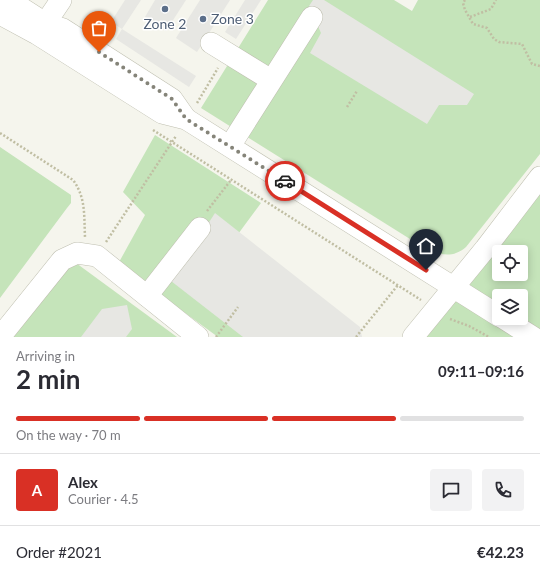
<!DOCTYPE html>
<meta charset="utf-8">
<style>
:root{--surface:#fff;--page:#f2f2f3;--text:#2b2b33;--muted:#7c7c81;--line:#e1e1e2;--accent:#d93025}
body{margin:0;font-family:Lato,sans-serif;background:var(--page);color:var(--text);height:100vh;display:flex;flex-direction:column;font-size:15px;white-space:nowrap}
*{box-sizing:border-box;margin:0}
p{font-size:13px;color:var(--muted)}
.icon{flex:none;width:22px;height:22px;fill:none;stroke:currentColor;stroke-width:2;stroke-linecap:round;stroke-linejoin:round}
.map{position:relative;height:337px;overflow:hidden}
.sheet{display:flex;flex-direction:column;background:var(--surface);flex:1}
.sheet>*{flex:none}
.fabs{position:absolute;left:492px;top:245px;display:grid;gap:8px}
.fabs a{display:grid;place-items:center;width:36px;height:36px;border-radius:4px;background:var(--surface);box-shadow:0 2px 10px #0003;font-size:20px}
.pin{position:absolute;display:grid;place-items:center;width:34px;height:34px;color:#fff;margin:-41px -17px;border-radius:50% 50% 50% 0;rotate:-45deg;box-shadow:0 0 4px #0007}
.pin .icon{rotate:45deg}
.courier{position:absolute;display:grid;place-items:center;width:40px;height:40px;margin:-20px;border:3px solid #d93025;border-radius:50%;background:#fff;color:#222;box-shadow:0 1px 5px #0007}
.overview em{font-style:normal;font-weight:700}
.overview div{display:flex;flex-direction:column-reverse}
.overview{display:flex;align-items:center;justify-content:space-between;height:68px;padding:0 16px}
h1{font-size:26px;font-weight:700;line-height:30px}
.bar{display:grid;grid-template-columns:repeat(4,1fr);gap:6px 4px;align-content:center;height:48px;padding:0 16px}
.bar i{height:5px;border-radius:3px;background:var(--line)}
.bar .on{background:var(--accent)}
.bar p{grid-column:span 4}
.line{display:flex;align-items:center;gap:10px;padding:0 16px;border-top:1px solid var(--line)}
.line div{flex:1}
.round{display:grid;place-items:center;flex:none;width:42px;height:42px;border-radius:4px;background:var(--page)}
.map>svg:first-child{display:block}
.green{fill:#c5e4ba;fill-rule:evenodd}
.parking{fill:#e7e7e3}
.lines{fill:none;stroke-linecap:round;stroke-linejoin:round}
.minor-casing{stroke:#bfbfb0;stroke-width:22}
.path{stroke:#c0bea3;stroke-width:2.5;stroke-dasharray:2 2;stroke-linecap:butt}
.minor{stroke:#fff;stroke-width:21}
.done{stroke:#858479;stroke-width:4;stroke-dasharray:0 7.2}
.route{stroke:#d93025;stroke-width:5}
.service-dot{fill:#5c6f8a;stroke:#fff;stroke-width:1.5}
.labels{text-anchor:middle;stroke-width:3;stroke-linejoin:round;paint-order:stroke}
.service-label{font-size:14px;fill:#4e5e75;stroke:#fff;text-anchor:start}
</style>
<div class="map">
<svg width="540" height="337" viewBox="0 0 540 337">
<rect width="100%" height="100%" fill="#f5f5ed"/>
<g class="green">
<path d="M268 0H394L412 11 418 0H540V154L466 247C450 261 434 253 418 244L201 108Z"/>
<path d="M155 135 261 203 193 295 252 337H218L118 264 145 215 123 192Z"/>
<path d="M0 147 71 195V203L67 208 0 298Z"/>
<path d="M540 177V337H413ZM499 252H521V274H499ZM499 296H521V318H499Z"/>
<path d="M61 252 177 337H0Z"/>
</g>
<g class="parking">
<path d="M125 0H141L122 29 196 76 189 87 116 39 122 29 111 22Z"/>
<path d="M155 0H186L166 31 145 17Z"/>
<path d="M200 0H230L197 52 176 38Z"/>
<path d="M245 0H261L236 39 225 32Z"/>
<path d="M313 0H324L474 94 467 105H439L427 124 310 53 321 33 309 6Z"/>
<path d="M215 213 360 327 362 337H243L171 281Z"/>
<path d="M127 305 132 329 126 337H81L102 309Z"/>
</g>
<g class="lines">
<g class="minor-casing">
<g id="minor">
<path d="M9 0 45 23 63 29 172 99 186 119"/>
<path d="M0 14 37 34 162 113 186 119 499 316"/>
<path d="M38 34 61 0"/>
<path d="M211 43 271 80"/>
<path d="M230 146 312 17"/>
<path d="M147 296 200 228"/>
<path d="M503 318 533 337"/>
<path d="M0 337 62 260 77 253 97 256 198 337"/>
<path d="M413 337 485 249 540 177"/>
</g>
</g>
<g class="path">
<path d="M465 0 463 3 465 10 473 24 487 28 494 39 499 42 522 44 532 64 540 66"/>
<path d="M470 17 491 9 496 0"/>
<path d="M197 103 218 68"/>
<path d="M347 107 357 91"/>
<path d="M153 130 421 300"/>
<path d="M0 133 73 180C86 197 84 217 85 237"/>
<path d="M207 211 231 180"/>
<path d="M106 242 176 136"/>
<path d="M450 319 469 326 489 337"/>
<path d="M216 337 238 307"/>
<path d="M356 337 398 285"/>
</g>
<use href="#minor" class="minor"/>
</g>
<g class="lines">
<path class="done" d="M99 52 172 99 186 119 285 181"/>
<path class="route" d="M285 181 426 270"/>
</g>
<g class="service-dot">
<circle cx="165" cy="9" r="4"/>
<circle cx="203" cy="19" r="4"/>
</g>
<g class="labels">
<g class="service-label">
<text x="211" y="24">Zone 3</text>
<text x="165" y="29" text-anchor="middle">Zone 2</text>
</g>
</g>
</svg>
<div class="fabs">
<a><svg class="icon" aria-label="locate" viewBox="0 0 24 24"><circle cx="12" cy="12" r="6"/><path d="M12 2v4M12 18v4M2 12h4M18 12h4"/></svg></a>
<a><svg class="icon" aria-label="layers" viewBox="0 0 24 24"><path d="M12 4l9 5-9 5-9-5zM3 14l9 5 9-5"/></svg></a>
</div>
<div class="pin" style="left:99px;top:52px;background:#ea580c"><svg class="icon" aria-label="bag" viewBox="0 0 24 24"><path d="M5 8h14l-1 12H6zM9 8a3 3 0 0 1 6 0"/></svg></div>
<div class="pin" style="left:426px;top:270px;background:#1f2937"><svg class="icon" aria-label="home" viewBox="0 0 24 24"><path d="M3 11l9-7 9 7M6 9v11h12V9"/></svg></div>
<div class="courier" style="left:285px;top:181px"><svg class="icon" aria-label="car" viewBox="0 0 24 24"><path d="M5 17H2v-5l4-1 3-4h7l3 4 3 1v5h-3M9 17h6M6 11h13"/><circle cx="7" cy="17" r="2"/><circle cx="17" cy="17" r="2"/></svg></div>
</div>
<section class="sheet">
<div class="overview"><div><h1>2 min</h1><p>Arriving in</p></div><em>09:11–09:16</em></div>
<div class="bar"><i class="on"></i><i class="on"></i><i class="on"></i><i></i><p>On the way · 70 m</p></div>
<div class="line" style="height:72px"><b class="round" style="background:var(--accent);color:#fff">A</b><div><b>Alex</b><p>Courier · 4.5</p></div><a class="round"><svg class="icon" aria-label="chat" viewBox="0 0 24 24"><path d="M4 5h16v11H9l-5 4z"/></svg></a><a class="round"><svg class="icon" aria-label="phone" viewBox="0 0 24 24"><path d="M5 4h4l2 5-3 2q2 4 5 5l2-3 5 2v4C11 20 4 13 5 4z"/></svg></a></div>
<div class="line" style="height:52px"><div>Order #2021</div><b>€42.23</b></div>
</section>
